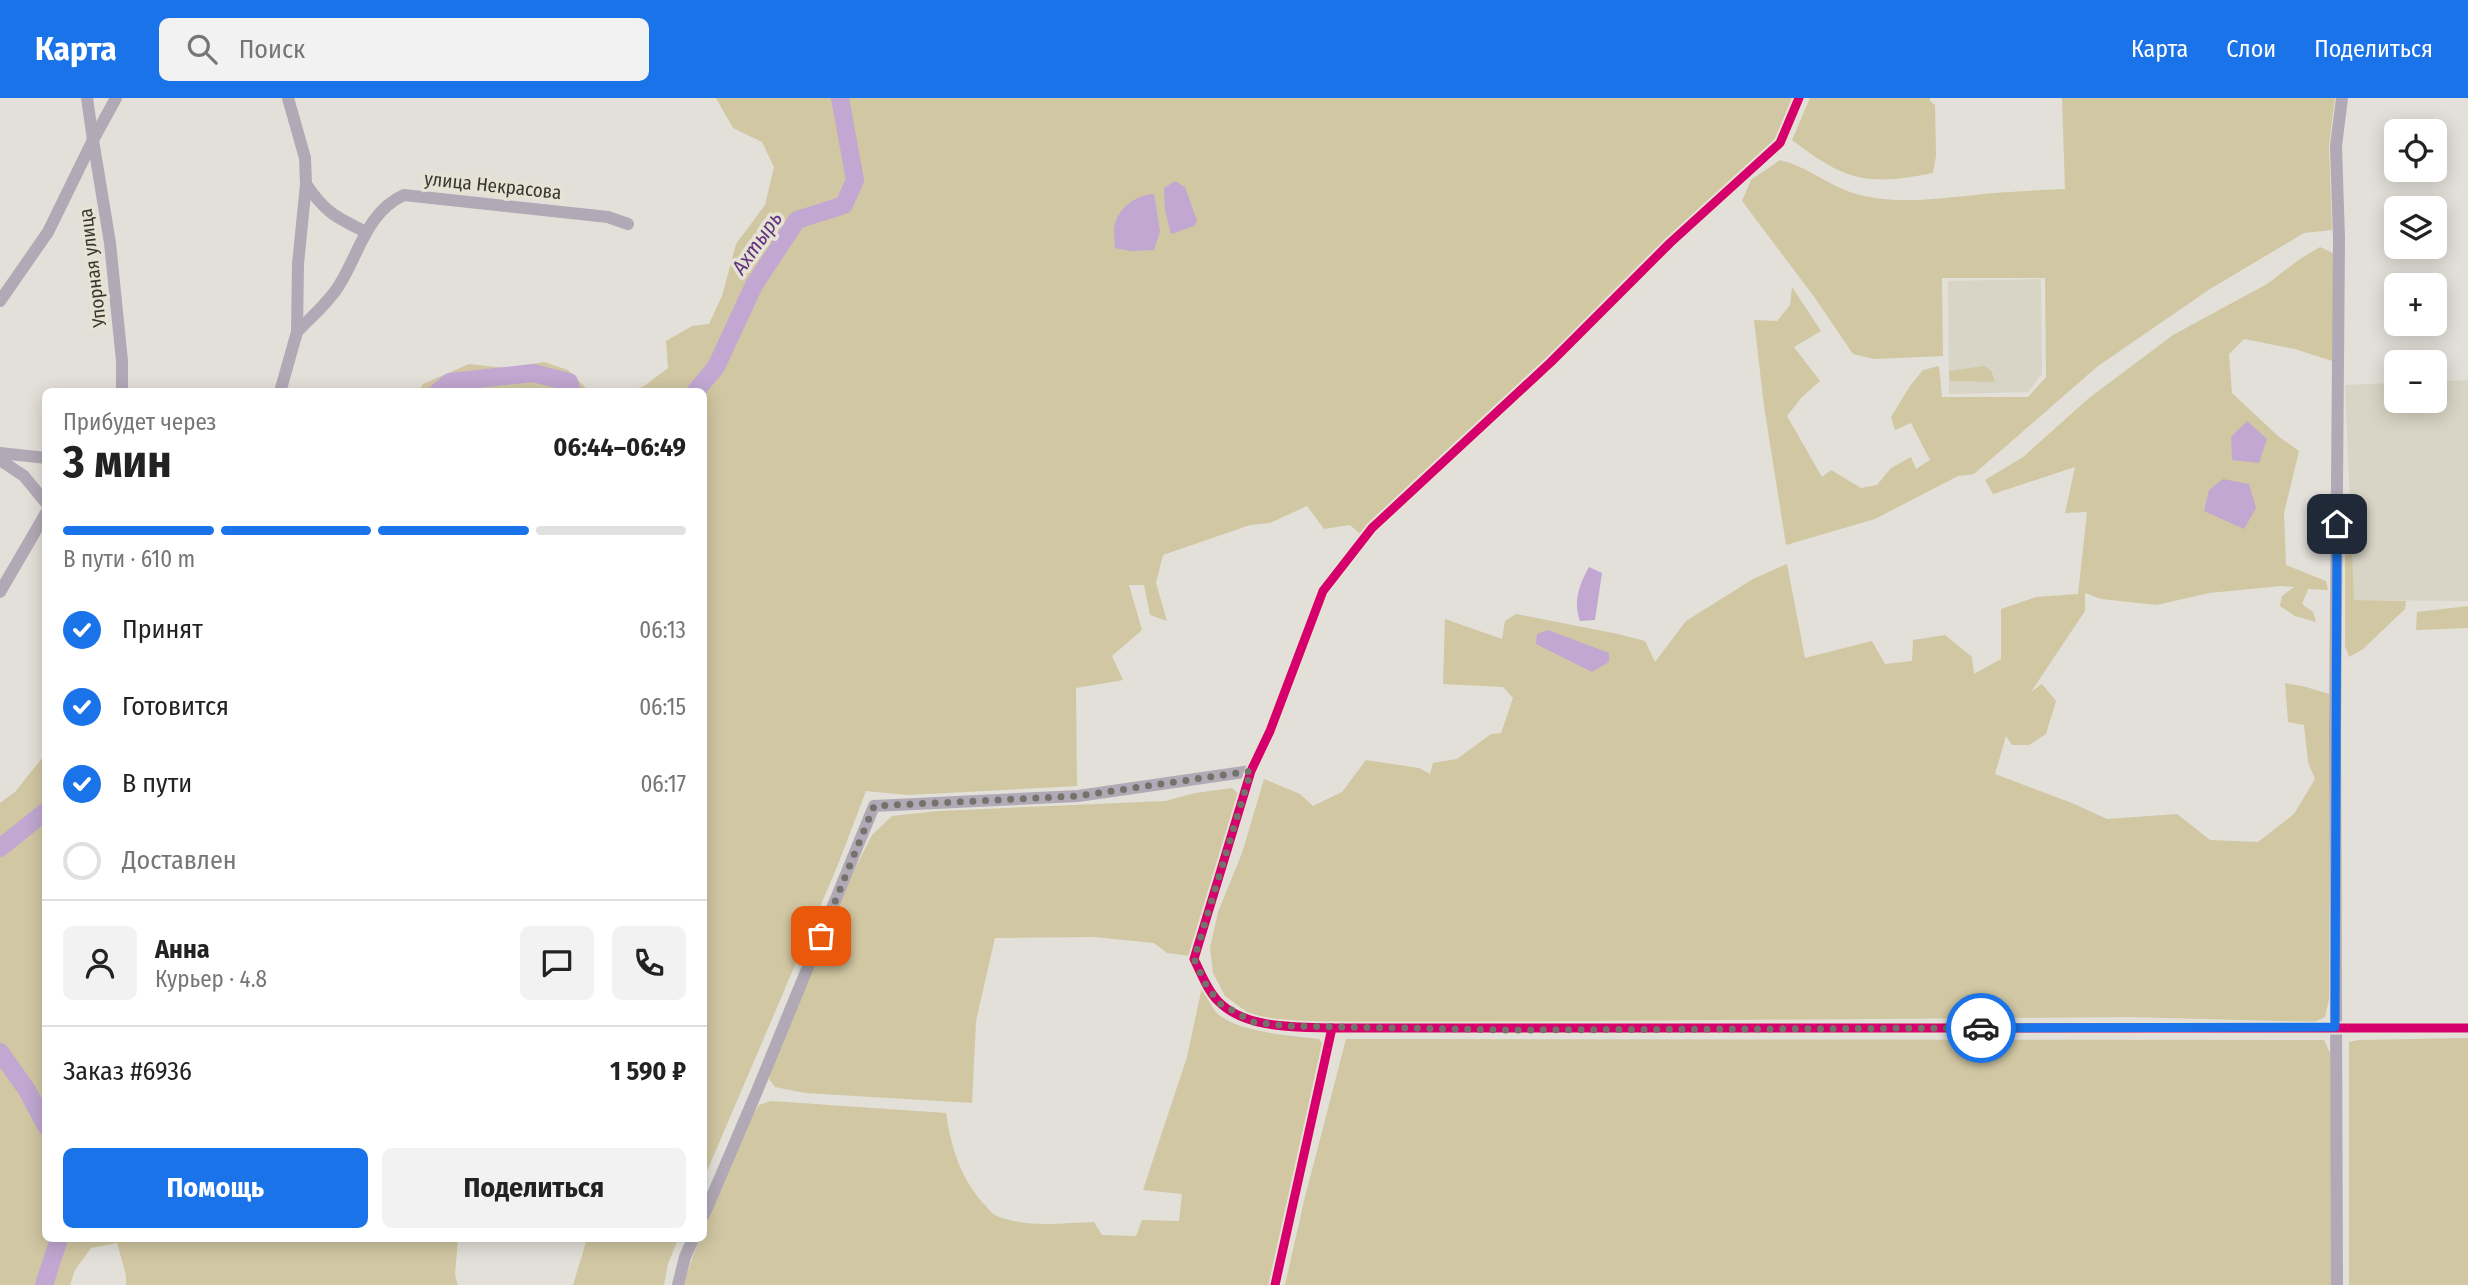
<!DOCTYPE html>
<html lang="ru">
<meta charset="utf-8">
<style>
:root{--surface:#fff;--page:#f2f2f2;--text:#222;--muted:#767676;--line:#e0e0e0;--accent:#1a73e8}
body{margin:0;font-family:"Fira Sans Condensed",sans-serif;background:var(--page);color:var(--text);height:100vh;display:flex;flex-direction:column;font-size:26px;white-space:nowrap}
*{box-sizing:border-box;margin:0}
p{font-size:23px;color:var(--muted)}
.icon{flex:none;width:38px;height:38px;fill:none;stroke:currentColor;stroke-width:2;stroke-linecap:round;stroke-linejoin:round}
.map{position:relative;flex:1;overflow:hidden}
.drawer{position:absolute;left:42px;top:290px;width:665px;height:854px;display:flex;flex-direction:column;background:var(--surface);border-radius:10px;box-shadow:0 4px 18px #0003}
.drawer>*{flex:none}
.fabs{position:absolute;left:2384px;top:21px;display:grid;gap:14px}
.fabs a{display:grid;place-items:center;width:63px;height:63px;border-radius:10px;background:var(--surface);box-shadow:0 4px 18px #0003;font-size:35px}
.pin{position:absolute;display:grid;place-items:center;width:60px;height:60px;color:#fff;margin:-30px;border-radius:14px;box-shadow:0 4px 10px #0006}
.courier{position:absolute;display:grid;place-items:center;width:70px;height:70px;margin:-35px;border:5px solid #1a73e8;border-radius:50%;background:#fff;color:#222;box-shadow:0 2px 9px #0007}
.overview em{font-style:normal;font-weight:700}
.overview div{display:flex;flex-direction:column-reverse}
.overview{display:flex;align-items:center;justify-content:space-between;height:119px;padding:0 21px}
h1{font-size:46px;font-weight:700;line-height:52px}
.bar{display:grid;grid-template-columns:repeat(4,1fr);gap:10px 7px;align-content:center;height:84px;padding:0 21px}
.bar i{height:9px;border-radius:5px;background:var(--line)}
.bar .selected{background:var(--accent)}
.bar p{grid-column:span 4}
.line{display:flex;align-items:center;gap:18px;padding:0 21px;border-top:2px solid var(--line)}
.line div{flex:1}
.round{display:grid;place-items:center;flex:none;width:74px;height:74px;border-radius:10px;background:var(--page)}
ol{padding:0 21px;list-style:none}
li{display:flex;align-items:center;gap:21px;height:77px}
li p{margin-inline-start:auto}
li .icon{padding:7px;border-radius:50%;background:var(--accent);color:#fff;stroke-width:4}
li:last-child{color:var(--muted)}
li i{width:38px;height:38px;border:4px solid var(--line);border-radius:50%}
.primary-button{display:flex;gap:14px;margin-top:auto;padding:14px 21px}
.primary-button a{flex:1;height:80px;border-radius:10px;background:var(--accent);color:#fff;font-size:28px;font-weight:700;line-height:80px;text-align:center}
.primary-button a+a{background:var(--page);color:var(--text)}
header{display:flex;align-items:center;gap:42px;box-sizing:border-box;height:98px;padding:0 35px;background:var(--accent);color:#fff}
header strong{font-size:33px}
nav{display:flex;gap:38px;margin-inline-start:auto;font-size:24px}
.search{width:490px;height:63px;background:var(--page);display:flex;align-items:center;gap:18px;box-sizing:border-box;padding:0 24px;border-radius:10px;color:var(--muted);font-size:26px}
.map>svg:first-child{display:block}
.built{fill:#d8d5c6}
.green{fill:#d1c7a3}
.water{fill:#c1a7d1}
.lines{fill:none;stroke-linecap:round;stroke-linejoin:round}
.river{stroke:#c1a7d1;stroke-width:18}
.minor{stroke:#b1a9b5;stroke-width:12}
.cycleway-casing{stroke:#e6e3d4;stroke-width:13}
.cycleway{stroke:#d6006c;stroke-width:9}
.done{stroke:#73726b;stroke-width:7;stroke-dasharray:0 12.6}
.route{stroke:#1a73e8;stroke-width:9}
.labels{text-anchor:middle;stroke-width:7;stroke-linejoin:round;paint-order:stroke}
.street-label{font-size:19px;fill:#373630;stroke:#e6e3d4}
.water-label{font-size:21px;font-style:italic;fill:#633380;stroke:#e6e3d4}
</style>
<header>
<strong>Карта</strong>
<div class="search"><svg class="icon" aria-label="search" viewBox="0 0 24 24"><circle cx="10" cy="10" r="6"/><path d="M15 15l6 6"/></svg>Поиск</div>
<nav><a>Карта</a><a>Слои</a><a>Поделиться</a></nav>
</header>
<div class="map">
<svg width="2468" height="1187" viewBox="0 0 2468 1187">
<rect width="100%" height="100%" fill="#e2e0d8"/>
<g class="built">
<path d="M2041 181 2042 276 2028 294 1949 296 1948 183Z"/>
<path d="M2468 282V503L2354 502 2345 287 2396 285V303H2434V284Z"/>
</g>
<g class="green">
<path d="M716 0H1795L1776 42 1360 436 1350 427 1324 431 1307 408 1270 425 1250 427 1163 457 1156 485 1167 523 1150 517 1144 487H1129L1142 532 1112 558 1123 582 1076 590 1077 688 908 697 866 693 837 769 704 1080V294H626L644 288 668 270 666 243 692 228 709 226 722 198 736 146 765 107 774 69 762 44 733 30Z"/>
<path d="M1810 0H1930V3L1935 7 1936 58 1933 75C1867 88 1845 83 1792 42Z"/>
<path d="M2062 0H2335L2329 48 2332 132 2304 135 2210 191 2098 268 1974 376 1958 378 1875 421 1786 447 1764 308 1754 222 1777 223 1790 207 1792 189 1821 233 1794 249 1820 283 1802 299 1787 318 1822 379 1831 372 1861 390 1877 387 1891 370 1911 359 1916 371 1930 362 1911 325 1895 332 1891 319 1910 288 1923 272 1939 268 1942 299H2028L2046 279 2045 180H1942L1943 258 1874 261 1853 256 1815 200 1742 103 1751 82 1780 62C1812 70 1831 91 1864 98 1908 107 1950 99 1994 95 2018 93 2041 92 2065 91Z"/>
<path d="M2320 149 2335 156 2332 263 2295 251 2244 241 2229 256 2232 295 2278 338 2299 353 2284 415 2286 467 2326 483 2328 492 2308 491 2302 506 2313 514 2316 524 2295 518 2280 508 2282 498 2294 489 2281 488 2209 495 2157 507 2101 501 2085 495V513L2031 594 2042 586 2056 603 2046 636 2029 647H2012L2006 638 1995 676 2072 705 2107 721 2177 716 2210 742 2258 744 2294 716 2315 681 2308 664 2304 627 2288 624 2285 585 2306 589 2329 596V901L2325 919 2315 924 2130 919 1326 925 1255 920 1225 898 1213 875 1210 850 1218 814 1242 755 1264 681 1300 696 1313 708 1342 694 1366 662 1419 670 1430 676 1433 665 1457 661 1491 636 1501 635 1513 600 1503 589 1443 586 1445 521 1502 541 1505 523 1516 516 1618 536 1645 543 1655 564 1686 523 1753 481 1787 466 1805 560 1872 543 1885 566 1912 563 1913 542 1945 537 1972 559 1974 576 2001 561V511L2036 499 2078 496 2087 414 2065 415 2075 369 1993 396 1985 382 2023 359 2089 300 2173 237 2267 186 2300 161Z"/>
<path d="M544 264 568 272 586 290 599 294H418L423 286 469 266 505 270Z"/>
<path d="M1984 268 1991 272 1995 284 1950 283 1949 273Z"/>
<path d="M2350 395 2354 502 2406 503 2405 511 2363 551 2349 559 2345 548V399Z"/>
<path d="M2468 508V530L2416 532 2417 514Z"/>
<path d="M45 641 46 1141H458L455 1177 458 1187H126V1177L117 1145 91 1150 75 1172 70 1187H0V705L15 694 42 660Z"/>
<path d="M1232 690 1240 697 1191 858 1167 855 1154 845 1094 839 995 840 976 923 972 1005 805 995 775 989 769 981 773 958 841 798 872 737 892 718 938 713 1165 703 1195 695Z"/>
<path d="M1202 889C1206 897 1210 906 1215 913 1233 934 1293 938 1319 941L1324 948 1271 1187H683L699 1141H704V1130L746 1027 759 1007 771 1003 946 1015C951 1049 960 1078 982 1104 987 1108 991 1116 997 1118 1026 1130 1064 1125 1094 1124L1102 1137 1136 1138 1142 1122 1179 1123 1182 1096 1143 1092 1187 959Z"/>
<path d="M2468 940V1187H2349V944L2359 942Z"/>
<path d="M1346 941 2324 942 2330 955 2333 1187H1285L1304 1103Z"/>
<path d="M587 1141H678L668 1166 664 1187H573Z"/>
</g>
<g class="water">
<path d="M1175 83 1185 89 1197 123 1194 128 1171 136 1165 112 1164 90Z"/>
<path d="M1154 96 1160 133 1154 152 1131 153 1115 150C1115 143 1113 132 1115 126 1120 108 1137 97 1154 96Z"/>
<path d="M2247 323 2267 341 2259 365 2232 362 2231 339Z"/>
<path d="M2223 381 2249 386 2256 410 2244 431 2204 413 2209 392Z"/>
<path d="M1589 469 1602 475 1595 522 1580 523C1573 503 1579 487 1589 469Z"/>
<path d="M1548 532 1609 555V564L1592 574 1536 546 1537 536Z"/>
</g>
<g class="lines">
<g class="river">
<path d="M438 294 450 284 533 275 569 284 572 294"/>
<path d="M695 294 716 269 754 187 797 122 844 107 855 82 840 0"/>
<path d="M0 750 46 713"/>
<path d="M0 954 27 992 46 1028"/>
<path d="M44 1187 59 1141"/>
</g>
<g class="minor">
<path d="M116 0 93 42 110 145 122 263V293"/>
<path d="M306 86C325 114 335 119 366 134"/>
<path d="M0 203 48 134 93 42 87 0"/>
<path d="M297 234C311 219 328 205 338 189 359 157 366 114 404 97L608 119 628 126"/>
<path d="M280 294 297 234 298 166 306 86 305 60 288 0"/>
<path d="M0 355 46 360"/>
<path d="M0 362 24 378 46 405"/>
<path d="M0 494 46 415"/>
<path d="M1332 930C1296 929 1245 931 1218 903 1207 892 1201 875 1194 861L1251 673 1270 633 1323 493 1372 430 1551 264 1670 145 1780 45 1799 0"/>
<path d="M704 1117 757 993 874 708 1078 698 1251 673"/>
<path d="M678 1187 685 1159 693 1141"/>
<path d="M1275 1187 1332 930H2468"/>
<path d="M2337 1187 2335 635 2339 141 2336 48 2342 0"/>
</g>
<g class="cycleway-casing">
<g id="cycleway">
<path d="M1332 930C1296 929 1245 931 1218 903 1207 892 1201 875 1194 861L1251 673 1270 633 1323 493 1372 430 1551 264 1670 145 1780 45 1799 0"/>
<path d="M1275 1187 1332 930H2468"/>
</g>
</g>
<use href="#cycleway" class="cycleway"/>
</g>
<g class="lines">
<path class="done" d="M821 838 874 708 1078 698 1251 673 1194 861 1205 885 1219 905 1253 924 1288 928 1510 932 1981 930"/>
<path class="route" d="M1981 930 2335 929 2337 426"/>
</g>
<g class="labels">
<g class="street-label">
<text transform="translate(493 87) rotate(6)" y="7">улица Некрасова</text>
<text transform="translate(92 170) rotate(-97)" y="7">Упорная улица</text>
</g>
<g class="water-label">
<text transform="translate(757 145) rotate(-55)" y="7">Ахтырь</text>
</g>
</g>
</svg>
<div class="fabs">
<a><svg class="icon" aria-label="locate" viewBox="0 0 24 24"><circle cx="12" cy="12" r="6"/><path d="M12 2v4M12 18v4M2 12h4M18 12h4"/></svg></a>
<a><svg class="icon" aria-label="layers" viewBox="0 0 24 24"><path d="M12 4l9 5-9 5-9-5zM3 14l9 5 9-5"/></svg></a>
<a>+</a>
<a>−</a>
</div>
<div class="pin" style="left:821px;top:838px;background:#ea580c"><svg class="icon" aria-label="bag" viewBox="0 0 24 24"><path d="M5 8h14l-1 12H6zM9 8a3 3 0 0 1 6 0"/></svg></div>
<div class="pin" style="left:2337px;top:426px;background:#1f2937"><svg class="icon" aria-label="home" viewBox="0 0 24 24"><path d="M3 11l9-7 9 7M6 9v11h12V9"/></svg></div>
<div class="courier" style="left:1981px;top:930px"><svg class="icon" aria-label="car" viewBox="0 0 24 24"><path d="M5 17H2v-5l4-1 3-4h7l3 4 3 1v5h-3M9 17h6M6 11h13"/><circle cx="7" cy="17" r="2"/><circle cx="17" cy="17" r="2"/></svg></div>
<section class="drawer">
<div class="overview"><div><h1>3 мин</h1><p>Прибудет через</p></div><em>06:44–06:49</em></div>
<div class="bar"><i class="selected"></i><i class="selected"></i><i class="selected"></i><i></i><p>В пути · 610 m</p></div>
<ol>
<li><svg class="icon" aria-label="check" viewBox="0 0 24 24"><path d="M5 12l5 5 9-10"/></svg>Принят<p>06:13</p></li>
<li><svg class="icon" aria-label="check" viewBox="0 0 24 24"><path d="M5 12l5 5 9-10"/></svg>Готовится<p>06:15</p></li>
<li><svg class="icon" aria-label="check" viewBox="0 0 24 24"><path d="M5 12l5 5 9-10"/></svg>В пути<p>06:17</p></li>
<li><i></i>Доставлен</li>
</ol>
<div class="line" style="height:126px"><a class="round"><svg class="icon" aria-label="person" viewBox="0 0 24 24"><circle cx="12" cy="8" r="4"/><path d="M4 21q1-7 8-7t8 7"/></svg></a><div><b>Анна</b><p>Курьер · 4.8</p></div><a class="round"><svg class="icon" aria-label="chat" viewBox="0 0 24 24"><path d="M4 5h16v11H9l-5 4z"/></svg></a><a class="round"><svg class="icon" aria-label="phone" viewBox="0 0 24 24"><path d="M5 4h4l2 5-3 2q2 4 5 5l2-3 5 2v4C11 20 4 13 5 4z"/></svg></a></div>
<div class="line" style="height:91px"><div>Заказ #6936</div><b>1 590 ₽</b></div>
<div class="primary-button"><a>Помощь</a><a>Поделиться</a></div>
</section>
</div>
